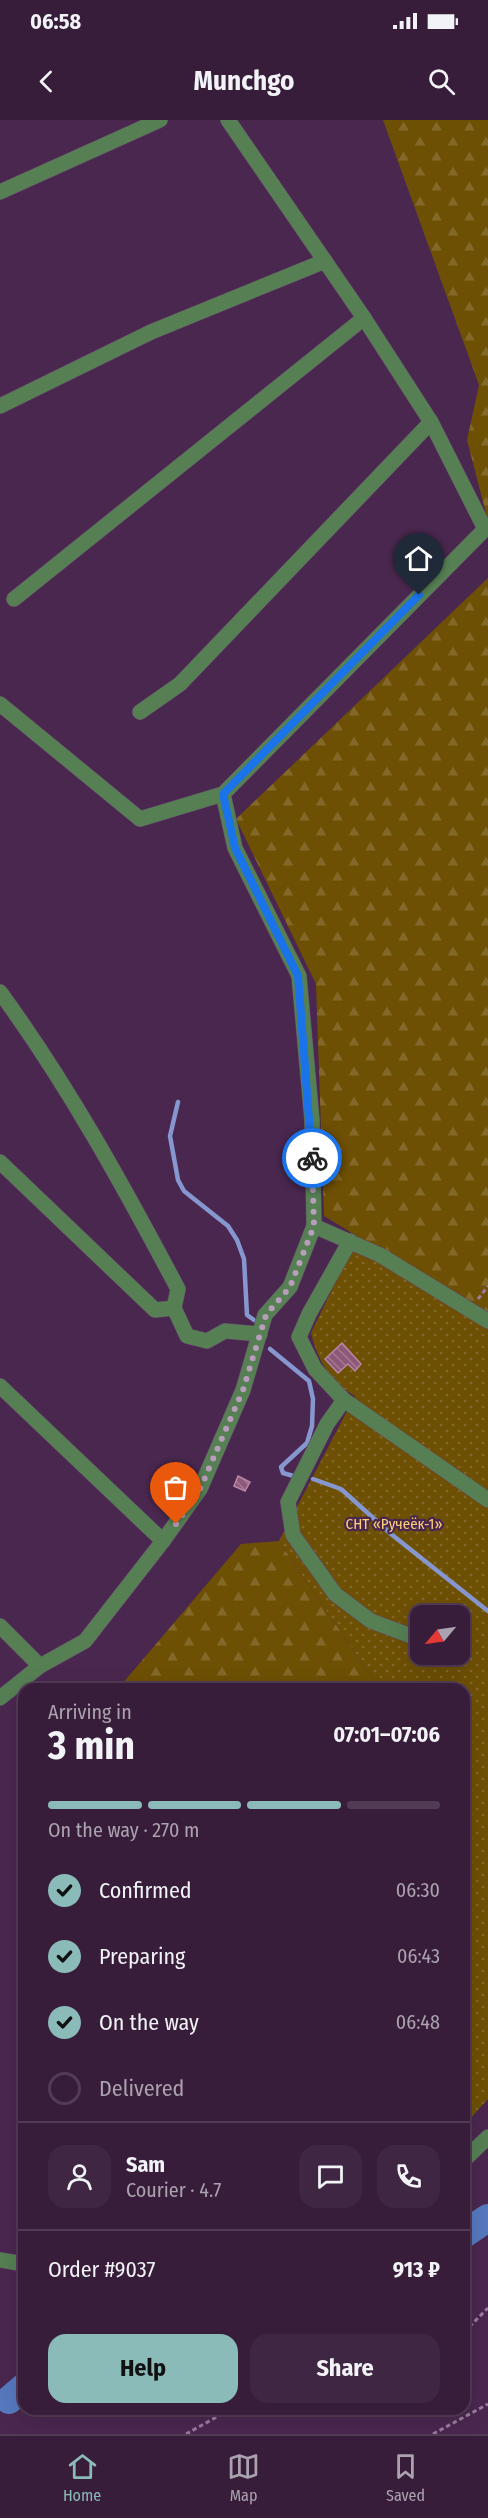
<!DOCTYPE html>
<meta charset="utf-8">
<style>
:root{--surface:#381d3b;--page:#3f2642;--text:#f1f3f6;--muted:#aba2af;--line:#523b55;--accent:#8bbbb9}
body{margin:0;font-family:"Fira Sans Condensed",sans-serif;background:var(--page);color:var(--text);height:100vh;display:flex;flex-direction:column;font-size:22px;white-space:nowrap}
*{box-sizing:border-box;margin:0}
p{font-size:20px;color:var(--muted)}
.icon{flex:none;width:33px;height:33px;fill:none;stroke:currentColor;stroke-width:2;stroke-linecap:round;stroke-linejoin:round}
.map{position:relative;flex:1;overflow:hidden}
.side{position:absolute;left:18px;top:1563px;width:452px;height:732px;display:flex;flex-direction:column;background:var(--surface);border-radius:18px;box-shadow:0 6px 24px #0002,0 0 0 2px var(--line)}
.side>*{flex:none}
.needle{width:39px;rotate:241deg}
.tools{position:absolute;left:410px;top:1485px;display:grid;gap:12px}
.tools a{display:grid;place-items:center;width:60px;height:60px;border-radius:12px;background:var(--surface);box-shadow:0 6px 24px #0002,0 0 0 2px var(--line);font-size:30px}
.pin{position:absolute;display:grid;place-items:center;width:51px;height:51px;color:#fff;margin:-62px -26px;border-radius:50% 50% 50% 0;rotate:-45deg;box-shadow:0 0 6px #0007}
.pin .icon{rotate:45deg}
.courier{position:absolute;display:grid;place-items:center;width:60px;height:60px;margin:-30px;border:4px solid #1a73e8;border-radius:50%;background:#fff;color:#222;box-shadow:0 2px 8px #0007}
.summary em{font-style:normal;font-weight:700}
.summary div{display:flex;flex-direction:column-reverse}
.summary{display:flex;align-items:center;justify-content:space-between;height:102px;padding:0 30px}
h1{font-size:39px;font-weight:700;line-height:45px}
.bar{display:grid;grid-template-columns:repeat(4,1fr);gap:9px 6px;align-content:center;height:72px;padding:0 30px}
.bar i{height:8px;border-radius:4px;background:var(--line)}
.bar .selected{background:var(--accent)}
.bar p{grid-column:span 4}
.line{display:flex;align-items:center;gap:15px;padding:0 30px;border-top:2px solid var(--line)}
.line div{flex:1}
.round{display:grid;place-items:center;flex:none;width:63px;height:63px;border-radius:18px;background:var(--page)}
ol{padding:0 30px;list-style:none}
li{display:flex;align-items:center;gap:18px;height:66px}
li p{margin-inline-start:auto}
li .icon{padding:6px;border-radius:50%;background:var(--accent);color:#111;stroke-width:4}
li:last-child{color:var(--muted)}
li i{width:33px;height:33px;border:3px solid var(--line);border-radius:50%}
.cta{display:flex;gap:12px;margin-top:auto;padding:12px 30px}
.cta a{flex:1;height:69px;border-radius:18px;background:var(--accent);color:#111;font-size:24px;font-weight:700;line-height:69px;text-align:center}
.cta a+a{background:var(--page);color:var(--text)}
.status{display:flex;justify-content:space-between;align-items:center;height:42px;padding:0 30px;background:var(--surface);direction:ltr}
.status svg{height:16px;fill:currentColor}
header{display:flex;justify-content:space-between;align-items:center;height:78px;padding:0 30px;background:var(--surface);font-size:27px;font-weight:700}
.dock{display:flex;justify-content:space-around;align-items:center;height:84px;border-top:2px solid var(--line);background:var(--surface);font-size:16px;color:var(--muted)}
.dock a{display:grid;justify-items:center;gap:3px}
.dock .selected{color:var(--accent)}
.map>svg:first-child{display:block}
.forest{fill:url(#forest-firs)}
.garden{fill:url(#garden-dots);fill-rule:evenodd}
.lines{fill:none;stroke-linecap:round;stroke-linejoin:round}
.stream{stroke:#8697d0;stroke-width:4.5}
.river{stroke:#5679bf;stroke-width:28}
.building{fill:url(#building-back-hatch);stroke:#bc84a5;stroke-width:1.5}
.minor-casing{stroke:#65446a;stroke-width:16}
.path{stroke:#9a7c9d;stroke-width:3;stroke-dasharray:4.5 3;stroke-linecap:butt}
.minor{stroke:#567f54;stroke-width:15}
.done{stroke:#b99ebc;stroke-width:6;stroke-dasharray:0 10.8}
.route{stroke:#1a73e8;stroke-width:8}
.labels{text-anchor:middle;stroke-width:4.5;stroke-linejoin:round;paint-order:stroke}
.park-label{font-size:15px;fill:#fcd079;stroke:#4a274f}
</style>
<div class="status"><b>06:58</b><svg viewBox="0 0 49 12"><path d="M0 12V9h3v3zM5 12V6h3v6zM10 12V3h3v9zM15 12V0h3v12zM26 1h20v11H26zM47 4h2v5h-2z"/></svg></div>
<header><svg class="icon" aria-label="back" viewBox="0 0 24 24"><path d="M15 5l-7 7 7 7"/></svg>Munchgo<svg class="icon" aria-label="search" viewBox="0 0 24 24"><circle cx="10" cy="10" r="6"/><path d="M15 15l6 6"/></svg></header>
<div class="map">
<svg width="488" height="2314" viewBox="0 0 488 2314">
<defs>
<pattern id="forest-firs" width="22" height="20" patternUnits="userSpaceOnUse" patternTransform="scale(1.5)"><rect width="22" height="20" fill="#6e5004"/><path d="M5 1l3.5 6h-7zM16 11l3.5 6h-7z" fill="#836929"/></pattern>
<pattern id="garden-dots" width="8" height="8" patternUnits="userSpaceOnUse" patternTransform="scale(1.5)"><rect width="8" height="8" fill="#6e5004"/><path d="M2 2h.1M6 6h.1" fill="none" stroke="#836929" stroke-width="1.8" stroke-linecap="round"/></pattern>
<pattern id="building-back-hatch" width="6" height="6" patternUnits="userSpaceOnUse" patternTransform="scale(1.5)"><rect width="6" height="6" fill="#8d5979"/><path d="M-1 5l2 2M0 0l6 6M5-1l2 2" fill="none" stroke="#a37893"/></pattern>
</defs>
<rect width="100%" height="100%" fill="#4a274f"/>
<g class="forest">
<path d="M383 0H488V401L467 320 479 265Z"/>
<path d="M488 458V1196L324 1096 316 864 236 699Z"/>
<path d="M279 1421 380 1569H123L122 1564 241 1424Z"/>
</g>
<path class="garden" d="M353 1126 488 1207V1979L464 2005V1569H380L279 1421 355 1276C329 1261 318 1241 311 1213ZM420 1496H459V1534H420Z"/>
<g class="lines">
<g class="stream">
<path d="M178 982 170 1016 178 1060 184 1071 228 1106 237 1120 244 1139 247 1195 254 1200"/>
<path d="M270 1229 309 1261 313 1279 312 1306 307 1323 281 1347 283 1353 297 1357"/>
<path d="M313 1359 341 1369 391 1414 488 1491"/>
</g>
<g class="river">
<path d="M464 2114 488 2098"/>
<path d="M9 2280 24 2267"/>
</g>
</g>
<g class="building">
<path d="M342 1223 361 1244 355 1251 348 1244 338 1253 325 1239Z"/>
<path d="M238 1356 250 1362 245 1371 234 1366Z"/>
</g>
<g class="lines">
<g class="minor-casing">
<g id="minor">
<path d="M0 72 160 0"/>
<path d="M0 286 151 212 325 141"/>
<path d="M14 479 364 198"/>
<path d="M0 584 140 699 223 674 485 409 431 302 364 198 228 0"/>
<path d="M140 592 180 564 431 302"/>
<path d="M0 872C68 965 124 1067 178 1169L174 1188 155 1190 0 1042"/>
<path d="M314 1106 380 1135 488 1201"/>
<path d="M350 1121 309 1194 299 1217 315 1249 344 1280 488 1380"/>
<path d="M174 1188 187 1216 207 1221 225 1211 260 1214"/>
<path d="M0 1266 163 1421"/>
<path d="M344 1280 327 1304 288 1382 293 1415 335 1474 371 1501 414 1517"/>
<path d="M0 1506 40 1546"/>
<path d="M0 1578 40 1546 85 1521 163 1421 200 1369 243 1270 265 1195 290 1167 314 1106 312 1000 299 856 235 728 223 674"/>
<path d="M464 2040 488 2017"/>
<path d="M0 2140 24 2144"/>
</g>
</g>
<g class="path">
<path d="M478 1179 488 1166"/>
<path d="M464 2212 488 2188"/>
<path d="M186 2314 231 2289"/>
<path d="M433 2314 488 2284"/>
</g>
<use href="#minor" class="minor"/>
</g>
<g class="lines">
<path class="done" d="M176 1404 200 1369 243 1270 266 1195 290 1167 314 1106 312 1038"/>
<path class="route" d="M312 1038 298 856 235 728 223 674 419 475"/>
</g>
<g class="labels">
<g class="park-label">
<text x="394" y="1409">СНТ «Ручеёк-1»</text>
</g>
</g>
</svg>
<div class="tools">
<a><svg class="needle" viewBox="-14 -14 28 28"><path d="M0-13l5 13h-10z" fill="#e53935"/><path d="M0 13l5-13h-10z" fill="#aba2af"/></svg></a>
</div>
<div class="pin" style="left:176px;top:1404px;background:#ea580c"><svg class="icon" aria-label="bag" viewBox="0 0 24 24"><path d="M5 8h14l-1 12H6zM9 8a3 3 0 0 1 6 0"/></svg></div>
<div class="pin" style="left:419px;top:475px;background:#1f2937"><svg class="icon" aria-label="home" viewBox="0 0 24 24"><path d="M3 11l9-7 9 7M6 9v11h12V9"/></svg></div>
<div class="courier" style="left:312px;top:1038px"><svg class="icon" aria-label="bike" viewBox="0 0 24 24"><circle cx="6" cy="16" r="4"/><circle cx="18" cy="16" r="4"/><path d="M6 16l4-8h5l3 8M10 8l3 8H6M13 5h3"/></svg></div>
<section class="side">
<div class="summary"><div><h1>3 min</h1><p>Arriving in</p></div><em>07:01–07:06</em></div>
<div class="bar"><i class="selected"></i><i class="selected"></i><i class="selected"></i><i></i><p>On the way · 270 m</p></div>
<ol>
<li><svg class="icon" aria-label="check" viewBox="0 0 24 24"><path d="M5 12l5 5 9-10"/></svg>Confirmed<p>06:30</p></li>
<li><svg class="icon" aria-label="check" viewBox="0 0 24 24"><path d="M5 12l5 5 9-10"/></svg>Preparing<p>06:43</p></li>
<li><svg class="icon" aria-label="check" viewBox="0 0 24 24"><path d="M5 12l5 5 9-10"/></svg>On the way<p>06:48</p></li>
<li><i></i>Delivered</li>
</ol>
<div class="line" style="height:108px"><a class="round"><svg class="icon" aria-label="person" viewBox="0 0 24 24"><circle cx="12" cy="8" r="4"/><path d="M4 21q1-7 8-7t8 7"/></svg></a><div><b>Sam</b><p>Courier · 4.7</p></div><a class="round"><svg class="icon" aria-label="chat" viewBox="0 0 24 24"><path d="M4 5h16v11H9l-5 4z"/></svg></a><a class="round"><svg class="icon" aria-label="phone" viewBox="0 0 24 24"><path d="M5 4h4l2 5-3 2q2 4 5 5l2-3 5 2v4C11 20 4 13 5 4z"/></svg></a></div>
<div class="line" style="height:78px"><div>Order #9037</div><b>913 ₽</b></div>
<div class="cta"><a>Help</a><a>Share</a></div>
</section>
</div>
<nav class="dock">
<a class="selected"><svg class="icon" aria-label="home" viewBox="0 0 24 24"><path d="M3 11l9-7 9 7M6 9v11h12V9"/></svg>Home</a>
<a><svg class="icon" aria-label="map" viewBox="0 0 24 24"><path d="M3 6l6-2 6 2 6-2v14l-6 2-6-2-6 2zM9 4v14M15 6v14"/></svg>Map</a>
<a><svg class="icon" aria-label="saved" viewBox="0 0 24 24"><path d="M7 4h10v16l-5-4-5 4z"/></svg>Saved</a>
</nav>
